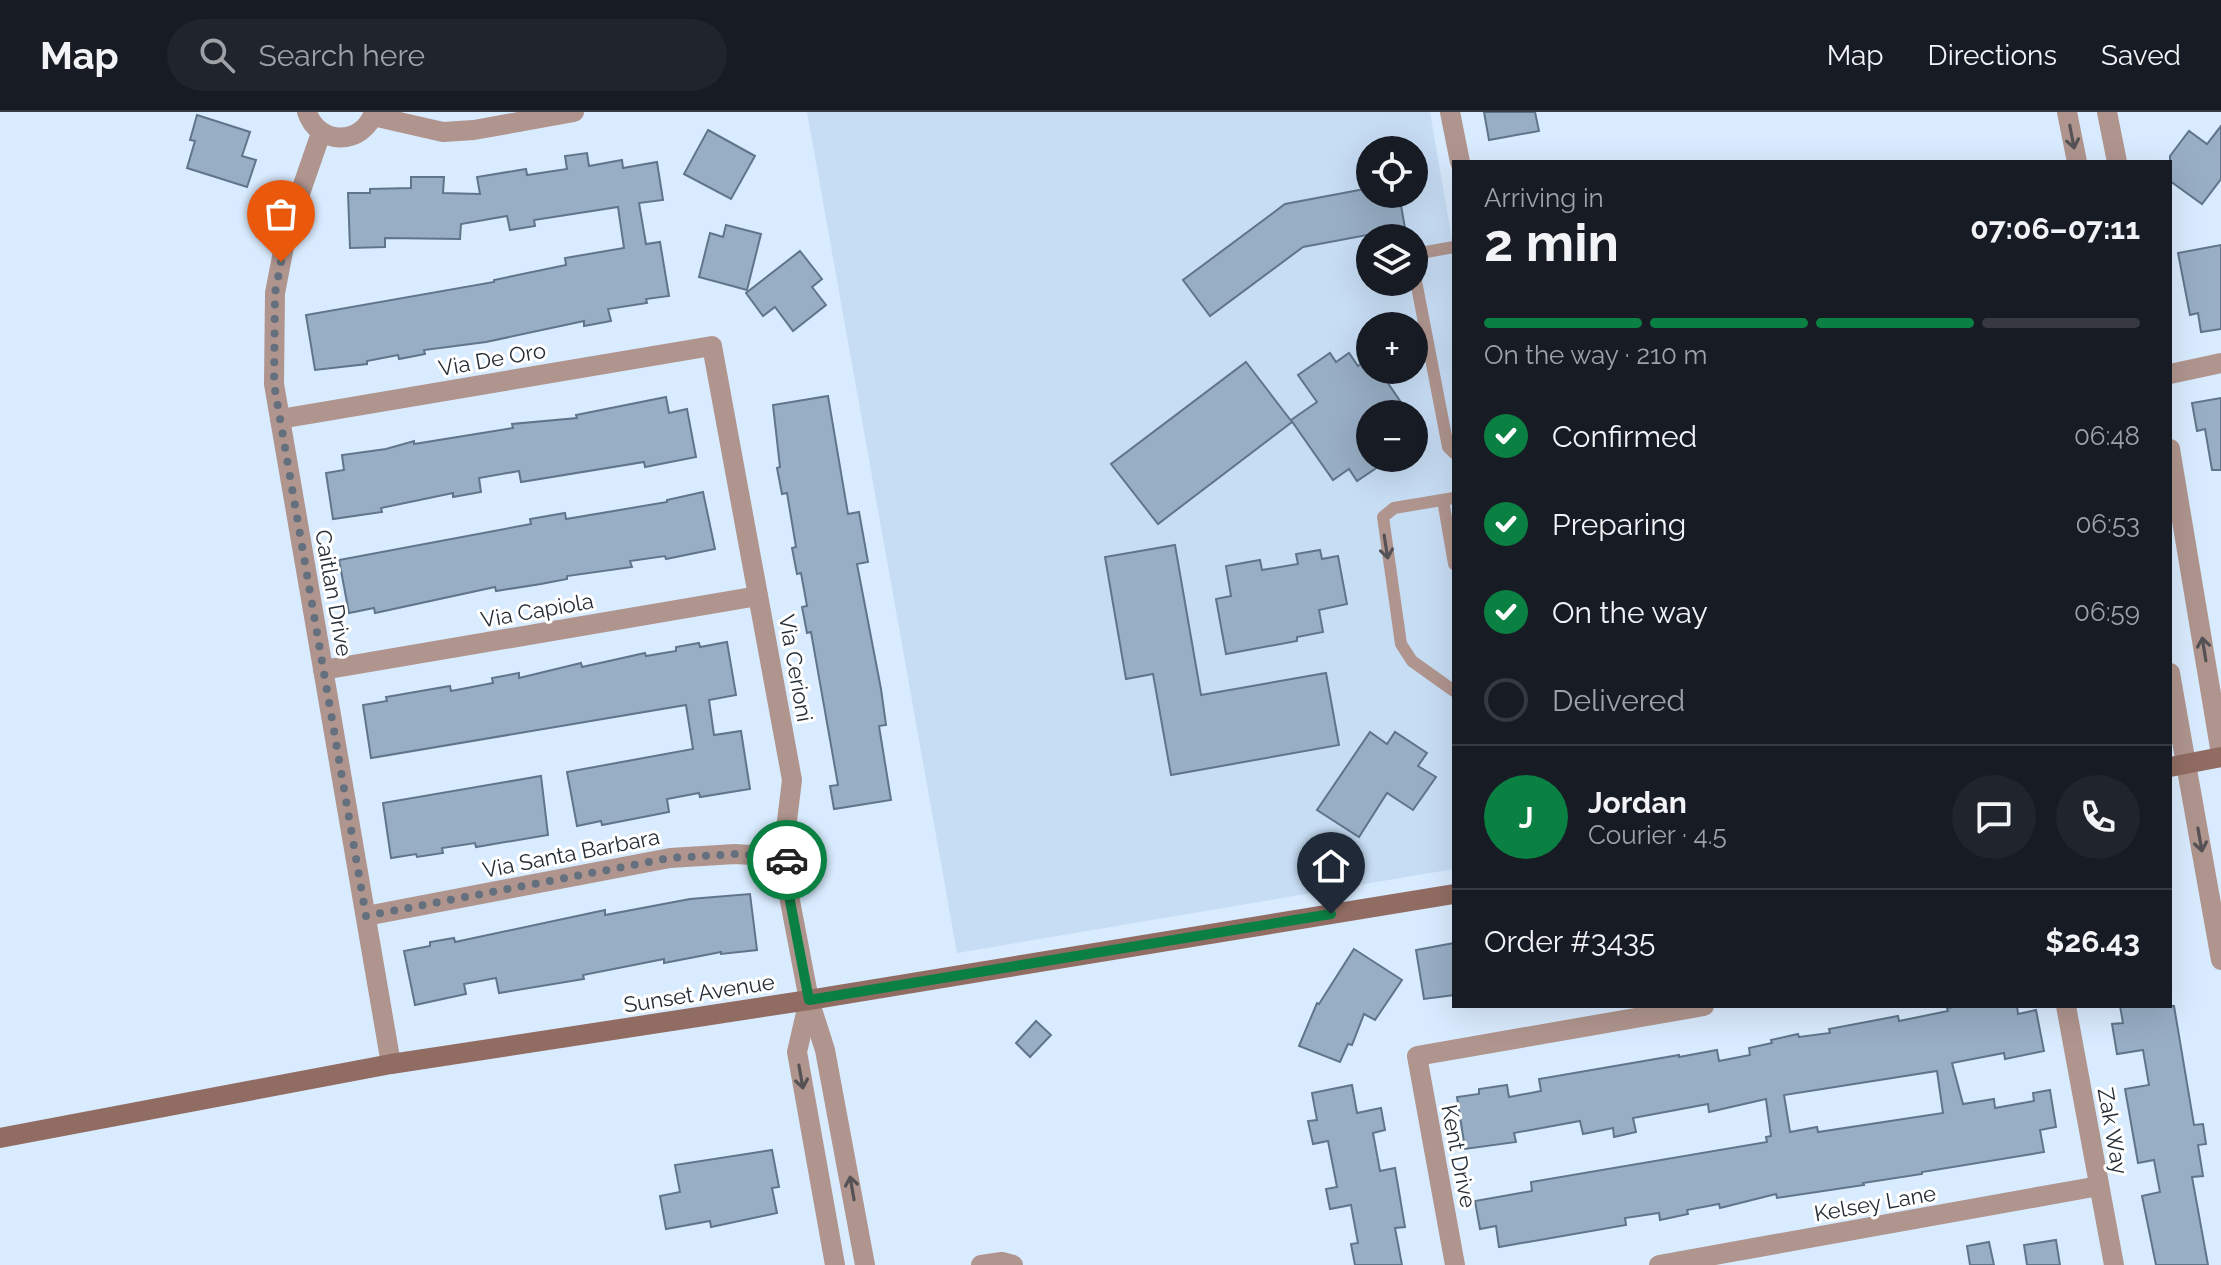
<!DOCTYPE html>
<meta charset="utf-8">
<style>
:root{--surface:#171b24;--page:#20242c;--text:#f1f3f6;--muted:#9ea1a6;--line:#363941;--accent:#0b8043}
body{margin:0;font-family:Raleway,sans-serif;background:var(--page);color:var(--text);height:100vh;display:flex;flex-direction:column;font-size:30px;white-space:nowrap}
*{box-sizing:border-box;margin:0}
p{font-size:26px;color:var(--muted)}
.icon{flex:none;width:44px;height:44px;fill:none;stroke:currentColor;stroke-width:2;stroke-linecap:round;stroke-linejoin:round}
.map{position:relative;flex:1;overflow:hidden}
.sheet{position:absolute;left:1452px;top:48px;width:720px;height:848px;display:flex;flex-direction:column;background:var(--surface);border-radius:0px;box-shadow:0 8px 32px #0002}
.sheet>*{flex:none}
.fabs{position:absolute;left:1356px;top:24px;display:grid;gap:16px}
.fabs a{display:grid;place-items:center;width:72px;height:72px;border-radius:50%;background:var(--surface);box-shadow:0 8px 32px #0002;font-size:40px}
.pin{position:absolute;display:grid;place-items:center;width:68px;height:68px;color:#fff;margin:-82px -34px;border-radius:50% 50% 50% 0;rotate:-45deg;box-shadow:0 0 8px #0007}
.pin .icon{rotate:45deg}
.courier{position:absolute;display:grid;place-items:center;width:80px;height:80px;margin:-40px;border:6px solid #0b8043;border-radius:50%;background:#fff;color:#222;box-shadow:0 2px 10px #0007}
.headline em{font-style:normal;font-weight:700}
.headline div{display:flex;flex-direction:column-reverse}
.headline{display:flex;align-items:center;justify-content:space-between;height:136px;padding:0 32px}
h1{font-size:52px;font-weight:700;line-height:60px}
.bar{display:grid;grid-template-columns:repeat(4,1fr);gap:12px 8px;align-content:center;height:96px;padding:0 32px}
.bar i{height:10px;border-radius:6px;background:var(--line)}
.bar .selected{background:var(--accent)}
.bar p{grid-column:span 4}
.line{display:flex;align-items:center;gap:20px;padding:0 32px;border-top:2px solid var(--line)}
.line div{flex:1}
.round{display:grid;place-items:center;flex:none;width:84px;height:84px;border-radius:42px;background:var(--page)}
ol{padding:0 32px;list-style:none}
li{display:flex;align-items:center;gap:24px;height:88px}
li p{margin-inline-start:auto}
li .icon{padding:8px;border-radius:50%;background:var(--accent);color:#fff;stroke-width:4}
li:last-child{color:var(--muted)}
li i{width:44px;height:44px;border:4px solid var(--line);border-radius:50%}
header{display:flex;align-items:center;gap:48px;box-sizing:border-box;height:112px;padding:0 40px;background:var(--surface);border-bottom:2px solid var(--line)}
header strong{font-size:38px}
nav{display:flex;gap:44px;margin-inline-start:auto;font-size:28px}
.search{width:560px;height:72px;background:var(--page);display:flex;align-items:center;gap:20px;box-sizing:border-box;padding:0 28px;border-radius:44px;color:var(--muted);font-size:30px}
.map>svg:first-child{display:block}
.built{fill:#c7ddf4;fill-rule:evenodd}
.building{fill:#98aec5;stroke:#60758a;stroke-width:2;fill-rule:evenodd}
.lines{fill:none;stroke-linecap:round;stroke-linejoin:round}
.service{stroke:#af958e;stroke-width:12}
.minor{stroke:#af958e;stroke-width:20}
.tertiary{stroke:#af958e;stroke-width:20}
.secondary{stroke:#916c63;stroke-width:20}
.oneway{stroke:#555255}
.done{stroke:#64707d;stroke-width:8;stroke-dasharray:0 14.4}
.route{stroke:#0b8043;stroke-width:10}
.labels{text-anchor:middle;stroke-width:6;stroke-linejoin:round;paint-order:stroke}
.street-label{font-size:22px;fill:#252e37;stroke:#fff}
</style>
<header>
<strong>Map</strong>
<div class="search"><svg class="icon" aria-label="search" viewBox="0 0 24 24"><circle cx="10" cy="10" r="6"/><path d="M15 15l6 6"/></svg>Search here</div>
<nav><a>Map</a><a>Directions</a><a>Saved</a></nav>
</header>
<div class="map">
<svg width="2221" height="1153" viewBox="0 0 2221 1153">
<rect width="100%" height="100%" fill="#d9ebfe"/>
<path class="built" d="M807 0H1430L1454 139V757L957 841ZM1370 38H1414V82H1370ZM1370 126H1414V170H1370ZM1370 214H1414V258H1370ZM1370 302H1414V346H1370Z"/>
<g class="building">
<path d="M1484 0H1535L1539 19 1489 28Z"/>
<path d="M197 3 250 20 242 44 256 48 247 75 187 56 195 29 190 28Z"/>
<path d="M2221 14V67L2202 92 2170 69V44L2189 19 2207 32Z"/>
<path d="M708 18 755 44 731 87 684 62Z"/>
<path d="M587 41 589 54 622 48 623 56 657 50 663 88 639 91 646 132 660 130 669 184 646 187 647 191 608 197 611 209 584 214V209L486 230 424 238 425 242 399 247 398 243 367 249V252L315 258 306 203 494 170V168L566 153 565 146 624 136 618 95 534 108 535 114 510 118 507 104 461 112 460 127 385 126V135L350 136 348 81H370V77L411 76V65H444L443 81 480 82 477 65 526 57 527 63 567 57 565 44Z"/>
<path d="M1370 76V82H1399L1405 116 1303 135 1210 204 1183 168 1285 92Z"/>
<path d="M726 113 761 122 747 178 699 165 710 121 723 125Z"/>
<path d="M2221 133V217L2201 220 2198 201 2190 203 2178 141Z"/>
<path d="M800 139 822 167 812 175 826 193 793 219 775 195 763 204 746 181Z"/>
<path d="M1330 241 1336 250 1349 241 1358 254 1370 245V258H1379L1409 302H1370V346H1391L1357 369 1349 357 1333 368 1291 308 1317 290 1298 263Z"/>
<path d="M1246 250 1292 310 1158 412 1111 352Z"/>
<path d="M828 284 848 402 859 400 868 450 857 452 881 577 886 613 879 614 891 688 834 697 830 674 838 673 811 520 807 521 802 495 807 494 801 461 797 462 792 436 796 435 787 381 782 382 777 356 780 355 773 293Z"/>
<path d="M666 285 669 301 687 297 696 345 645 355 644 350 521 370 519 359 479 366 481 380 453 385V381L381 396 382 400 333 407 326 361 344 358 342 343 386 337 414 329V332L513 316 512 312 577 306 576 303Z"/>
<path d="M2221 286V358H2212L2205 317 2197 319 2192 291Z"/>
<path d="M703 380 715 437 666 447 665 444 630 449 632 455 567 464V467L541 472 496 479 495 475 375 501 374 496 349 501 339 448 531 412 530 407 565 401 566 407 667 390V388Z"/>
<path d="M1175 433 1201 583 1326 561 1339 633 1171 663 1153 562 1126 567 1105 445Z"/>
<path d="M1320 438 1322 447 1338 444 1347 492 1319 498 1323 520 1297 525V529L1226 542 1216 487 1231 484 1226 454 1260 448 1262 458 1298 452 1296 442Z"/>
<path d="M727 530 736 583 709 588 714 623 741 619 750 677 700 685 699 681 667 687 669 700 602 713 601 709 577 714 567 660 693 637 686 593 371 646 363 593 387 589 386 585 450 574 451 579 493 571 492 566 519 561V566L581 551 582 555 645 541 646 544 676 539V535L699 531 700 535Z"/>
<path d="M1370 620 1387 632 1395 620 1427 641 1418 654 1436 665 1413 698 1387 681 1359 725 1317 698Z"/>
<path d="M541 664 548 723 476 735 475 731 442 736 443 741 417 745 416 742 391 746 383 691Z"/>
<path d="M750 782 757 838 721 842V840L664 851V847L583 863 584 867 499 881 496 866 464 872 466 882 415 893 404 839 430 834V830L454 826 455 830 605 798V803L690 787Z"/>
<path d="M1454 831V883L1424 887 1416 838Z"/>
<path d="M1354 837 1402 868 1375 908 1364 902 1352 933 1348 932 1340 950 1299 934 1317 891 1319 892Z"/>
<path d="M1960 894H2017L2018 902 2036 898 2044 939 2005 947 2004 941 1952 951 1963 992 1994 987 1995 996 2034 989 2033 981 2050 978 2056 1015 2040 1018 2044 1040 1922 1060V1062L1863 1071 1864 1073 1777 1086 1776 1082 1720 1096 1719 1092 1687 1098 1688 1102 1660 1108 1659 1101 1625 1106 1626 1113 1499 1135 1496 1114 1480 1117 1475 1089 1532 1079 1531 1070 1767 1030 1766 1025 1771 1024 1766 987 1709 1000 1708 992 1633 1006 1636 1020 1614 1025 1613 1016 1583 1022 1580 1009 1514 1021 1516 1030 1465 1037 1457 985 1479 982V977L1507 973 1509 985 1541 979 1539 967 1679 943V945L1717 938 1719 949 1750 943 1749 936 1772 931 1771 928 1798 922 1799 925 1830 921 1829 917 1898 904 1899 909 1948 899 1947 896ZM1937 959 1943 1001 1818 1020 1817 1015 1790 1020 1784 983Z"/>
<path d="M2120 894H2174L2194 1013 2203 1012 2206 1032 2198 1033 2203 1064 2192 1065 2208 1153H2156L2142 1084 2160 1080 2154 1048 2138 1051 2125 977 2149 973 2143 938 2117 942 2112 912 2123 911Z"/>
<path d="M1036 909 1051 923 1030 945 1016 931Z"/>
<path d="M1352 973 1357 1001 1381 996 1385 1018 1373 1021 1380 1059 1395 1056 1405 1115 1395 1116 1402 1153H1355L1351 1132 1358 1131 1351 1093 1330 1097 1326 1077 1337 1075 1328 1029 1313 1032 1308 1009 1317 1008 1312 981Z"/>
<path d="M772 1038 779 1075 772 1076 777 1101 711 1115 710 1109 666 1117 660 1084 680 1080 675 1053Z"/>
<path d="M2056 1128 2060 1153H2027L2024 1133Z"/>
<path d="M1989 1130 1994 1153H1970L1967 1134Z"/>
</g>
<g class="lines">
<g class="service">
<path d="M1454 135 1426 140 1416 152V169L1448 335 1454 341"/>
<path d="M1454 386 1394 396 1383 405 1401 532 1412 549 1454 579"/>
<path d="M1443 388 1454 452"/>
</g>
<g class="minor">
<path d="M307 0C318 34 363 34 374 0"/>
<path d="M1450 0 1460 50"/>
<path d="M2067 0 2077 50"/>
<path d="M2107 0 2117 50"/>
<path d="M373 4 443 20 474 18 574 0"/>
<path d="M321 21 287 119 275 181 274 272 391 952"/>
<path d="M2170 262 2221 251"/>
<path d="M280 307 712 234 792 668 785 725 790 789 809 888 825 938 865 1153"/>
<path d="M2170 337 2221 642"/>
<path d="M323 558 758 484"/>
<path d="M2170 561 2186 652"/>
<path d="M366 804 670 746 735 742 787 745"/>
<path d="M809 888 797 940 835 1153"/>
<path d="M2066 894 2114 1153"/>
<path d="M981 1153 1002 1150 1013 1153"/>
<path d="M1455 1153 1417 944 1704 894"/>
<path d="M1659 1153 2099 1074"/>
</g>
<path class="tertiary" d="M2186 652 2221 848"/>
<g class="secondary">
<path d="M2170 655 2221 645"/>
<path d="M0 1026 391 952 809 888 1454 782"/>
</g>
</g>
<defs><path id="oneway-shaft" d="M-6 0H5M1.5-3L5.5 0L1.5 3" fill="none" stroke-width="1.6" stroke-linecap="round" stroke-linejoin="round" transform="scale(2)"/></defs>
<g class="oneway">
<use href="#oneway-shaft" transform="translate(2072 25) rotate(79)"/>
<use href="#oneway-shaft" transform="translate(1386 435) rotate(81)"/>
<use href="#oneway-shaft" transform="translate(2204 537) rotate(-99)"/>
<use href="#oneway-shaft" transform="translate(2200 728) rotate(80)"/>
<use href="#oneway-shaft" transform="translate(801 965) rotate(80)"/>
<use href="#oneway-shaft" transform="translate(852 1076) rotate(-100)"/>
</g>
<g class="lines">
<path class="done" d="M281 150 275 181 274 272 366 804 670 746 735 742 787 745V748"/>
<path class="route" d="M787 748 790 789 809 888 1331 802"/>
</g>
<g class="labels">
<g class="street-label">
<text transform="translate(492 247) rotate(-10)" y="8">Via De Oro</text>
<text transform="translate(334 481) rotate(80)" y="8">Caitlan Drive</text>
<text transform="translate(537 498) rotate(-10)" y="8">Via Capiola</text>
<text transform="translate(796 556) rotate(80)" y="8">Via Cerioni</text>
<text transform="translate(571 741) rotate(-11)" y="8">Via Santa Barbara</text>
<text transform="translate(699 881) rotate(-9)" y="8">Sunset Avenue</text>
<text transform="translate(2113 1019) rotate(80)" y="8">Zak Way</text>
<text transform="translate(1459 1044) rotate(79)" y="8">Kent Drive</text>
<text transform="translate(1875 1091) rotate(-10)" y="8">Kelsey Lane</text>
</g>
</g>
</svg>
<div class="fabs">
<a><svg class="icon" aria-label="locate" viewBox="0 0 24 24"><circle cx="12" cy="12" r="6"/><path d="M12 2v4M12 18v4M2 12h4M18 12h4"/></svg></a>
<a><svg class="icon" aria-label="layers" viewBox="0 0 24 24"><path d="M12 4l9 5-9 5-9-5zM3 14l9 5 9-5"/></svg></a>
<a>+</a>
<a>−</a>
</div>
<div class="pin" style="left:281px;top:150px;background:#ea580c"><svg class="icon" aria-label="bag" viewBox="0 0 24 24"><path d="M5 8h14l-1 12H6zM9 8a3 3 0 0 1 6 0"/></svg></div>
<div class="pin" style="left:1331px;top:802px;background:#1f2937"><svg class="icon" aria-label="home" viewBox="0 0 24 24"><path d="M3 11l9-7 9 7M6 9v11h12V9"/></svg></div>
<div class="courier" style="left:787px;top:748px"><svg class="icon" aria-label="car" viewBox="0 0 24 24"><path d="M5 17H2v-5l4-1 3-4h7l3 4 3 1v5h-3M9 17h6M6 11h13"/><circle cx="7" cy="17" r="2"/><circle cx="17" cy="17" r="2"/></svg></div>
<section class="sheet">
<div class="headline"><div><h1>2 min</h1><p>Arriving in</p></div><em>07:06–07:11</em></div>
<div class="bar"><i class="selected"></i><i class="selected"></i><i class="selected"></i><i></i><p>On the way · 210 m</p></div>
<ol>
<li><svg class="icon" aria-label="check" viewBox="0 0 24 24"><path d="M5 12l5 5 9-10"/></svg>Confirmed<p>06:48</p></li>
<li><svg class="icon" aria-label="check" viewBox="0 0 24 24"><path d="M5 12l5 5 9-10"/></svg>Preparing<p>06:53</p></li>
<li><svg class="icon" aria-label="check" viewBox="0 0 24 24"><path d="M5 12l5 5 9-10"/></svg>On the way<p>06:59</p></li>
<li><i></i>Delivered</li>
</ol>
<div class="line" style="height:144px"><b class="round" style="background:var(--accent);color:#fff">J</b><div><b>Jordan</b><p>Courier · 4.5</p></div><a class="round"><svg class="icon" aria-label="chat" viewBox="0 0 24 24"><path d="M4 5h16v11H9l-5 4z"/></svg></a><a class="round"><svg class="icon" aria-label="phone" viewBox="0 0 24 24"><path d="M5 4h4l2 5-3 2q2 4 5 5l2-3 5 2v4C11 20 4 13 5 4z"/></svg></a></div>
<div class="line" style="height:104px"><div>Order #3435</div><b>$26.43</b></div>
</section>
</div>
